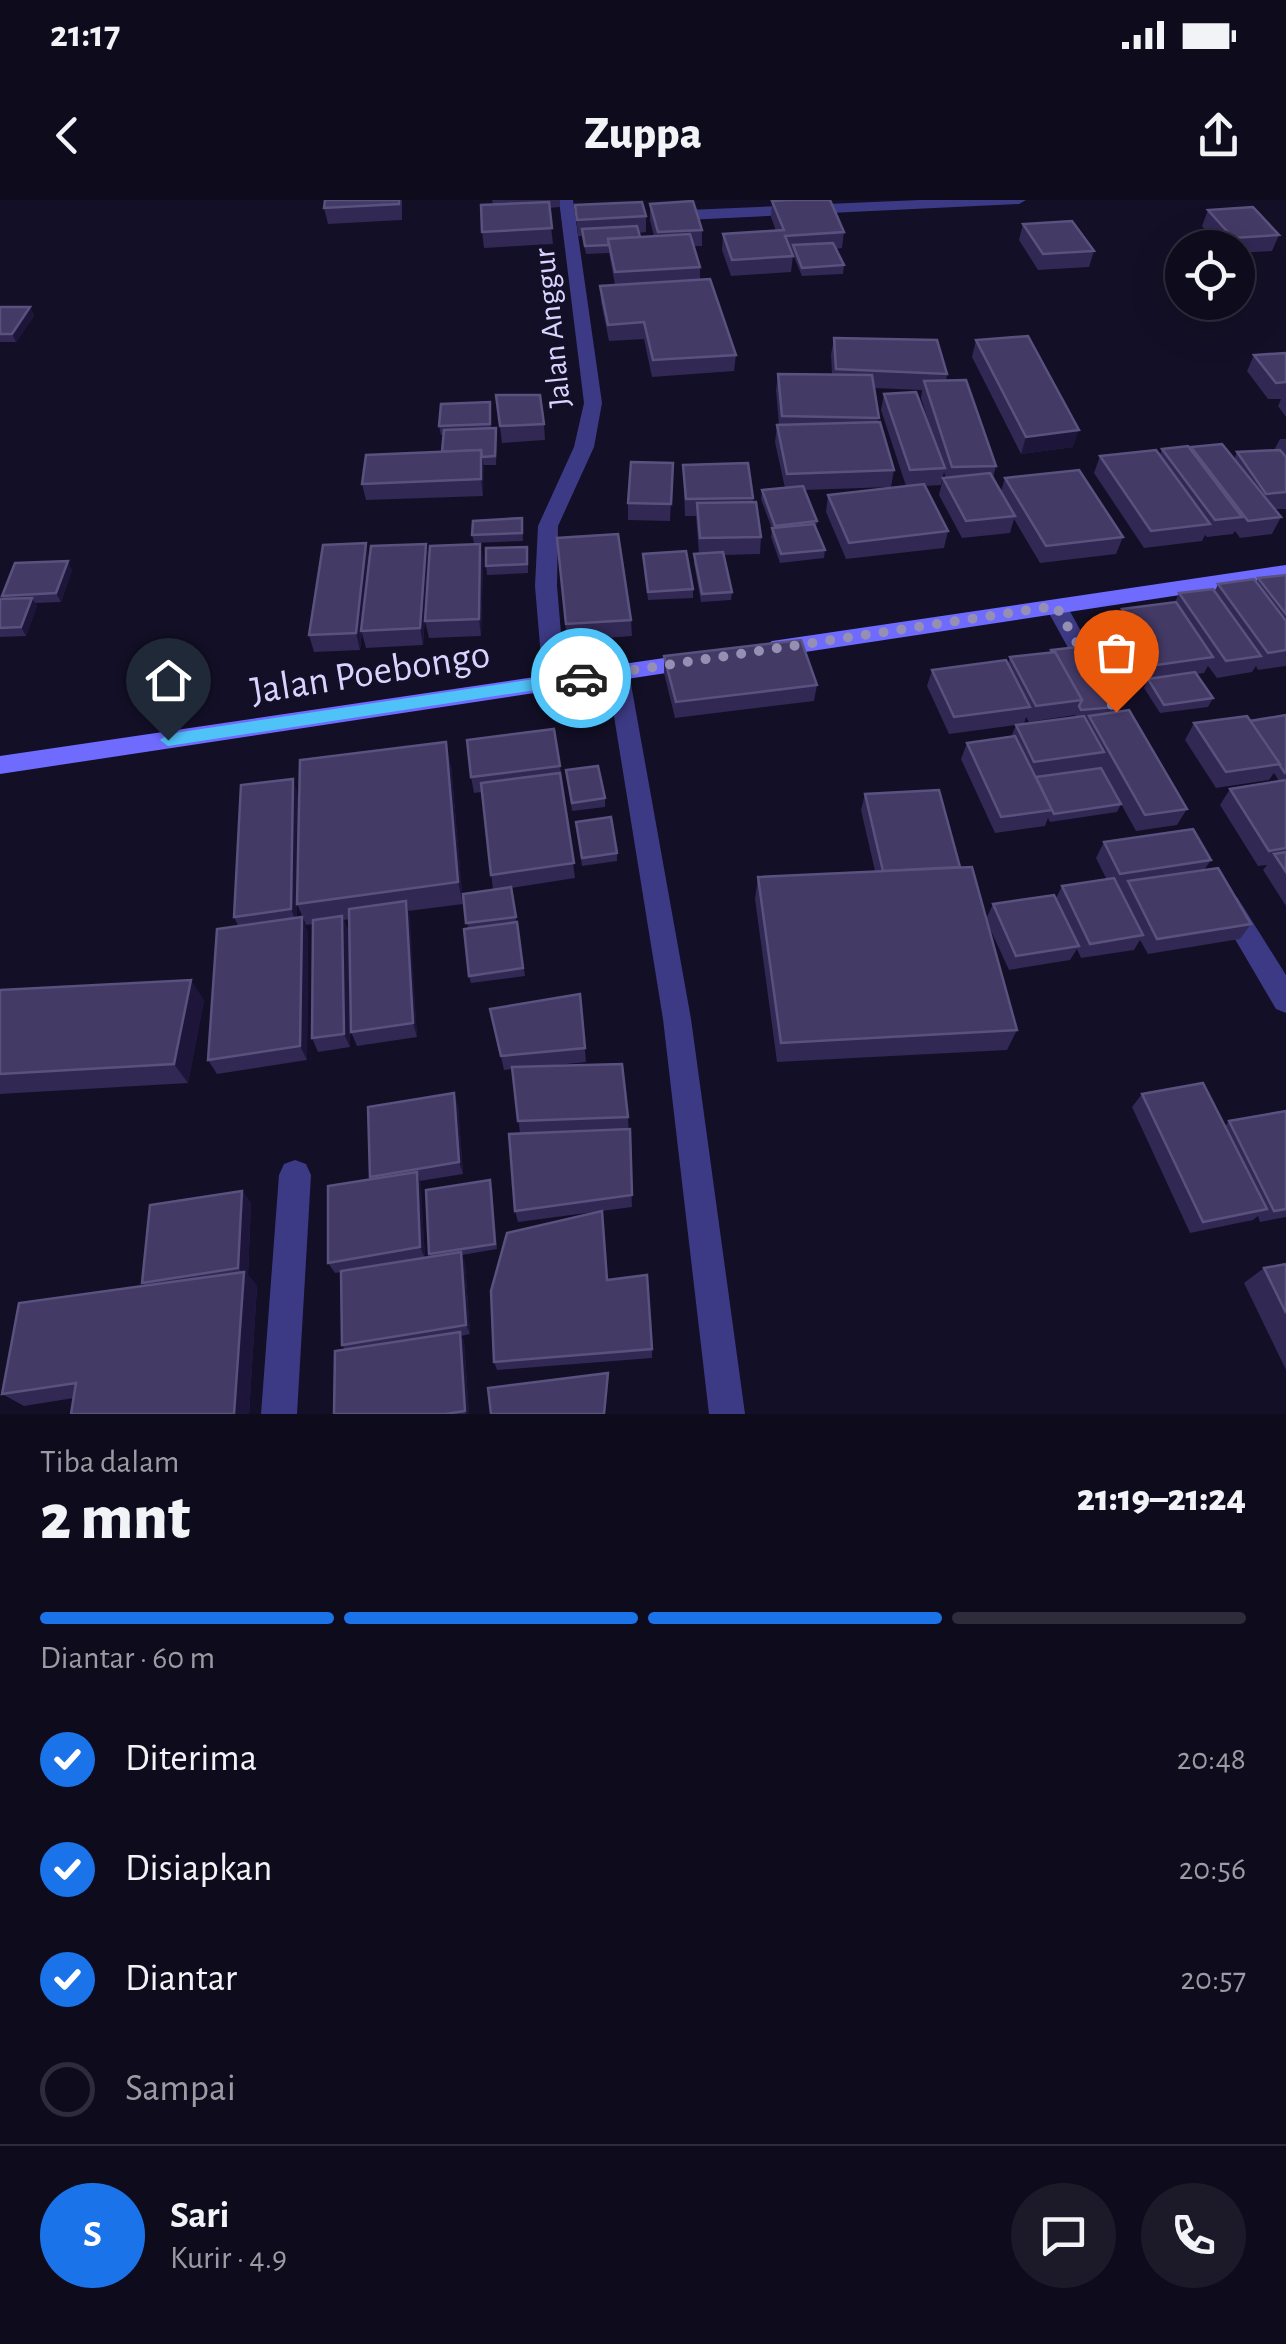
<!DOCTYPE html>
<html lang="id">
<meta charset="utf-8">
<style>
:root{--surface:#0e0b1c;--page:#1c1929;--text:#f1f3f6;--muted:#9b9ba3;--line:#2e2b3b;--accent:#1a73e8}
body{margin:0;font-family:"Alegreya Sans",sans-serif;background:var(--page);color:var(--text);height:100vh;display:flex;flex-direction:column;font-size:38px;white-space:nowrap}
*{box-sizing:border-box;margin:0}
p{font-size:32px;color:var(--muted)}
.icon{flex:none;width:55px;height:55px;fill:none;stroke:currentColor;stroke-width:2;stroke-linecap:round;stroke-linejoin:round}
.map{position:relative;height:1214px;overflow:hidden}
.sheet{display:flex;flex-direction:column;background:var(--surface);flex:1}
.sheet>*{flex:none}
.tools{position:absolute;left:1165px;top:30px;display:grid;gap:20px}
.tools a{display:grid;place-items:center;width:90px;height:90px;border-radius:50%;background:var(--surface);box-shadow:0 10px 40px #0002,0 0 0 2px var(--line);font-size:50px}
.pin{position:absolute;display:grid;place-items:center;width:85px;height:85px;color:#fff;margin:-102px -42px;border-radius:50% 50% 50% 0;rotate:-45deg;box-shadow:0 0 10px #0007}
.pin .icon{rotate:45deg}
.courier{position:absolute;display:grid;place-items:center;width:100px;height:100px;margin:-50px;border:8px solid #4fc3f7;border-radius:50%;background:#fff;color:#222;box-shadow:0 2px 12px #0007}
.overview em{font-style:normal;font-weight:800}
.overview div{display:flex;flex-direction:column-reverse}
.overview{display:flex;align-items:center;justify-content:space-between;height:170px;padding:0 40px}
h1{font-size:65px;font-weight:800;line-height:75px}
.bar{display:grid;grid-template-columns:repeat(4,1fr);gap:15px 10px;align-content:center;height:120px;padding:0 40px}
.bar i{height:12px;border-radius:8px;background:var(--line)}
.bar .active{background:var(--accent)}
.bar p{grid-column:span 4}
.line{display:flex;align-items:center;gap:25px;padding:0 40px;border-top:2px solid var(--line)}
.line div{flex:1}
.round{display:grid;place-items:center;flex:none;width:105px;height:105px;border-radius:52px;background:var(--page)}
ol{padding:0 40px;list-style:none}
li{display:flex;align-items:center;gap:30px;height:110px}
li p{margin-inline-start:auto}
li .icon{padding:10px;border-radius:50%;background:var(--accent);color:#fff;stroke-width:4}
li:last-child{color:var(--muted)}
li i{width:55px;height:55px;border:5px solid var(--line);border-radius:50%}
.status{display:flex;justify-content:space-between;align-items:center;height:70px;padding:0 50px;background:var(--surface);direction:ltr}
.status svg{height:28px;fill:currentColor}
header{display:flex;justify-content:space-between;align-items:center;height:130px;padding:0 40px;background:var(--surface);font-size:45px;font-weight:800}
.map>svg:first-child{display:block}
.lines{fill:none;stroke-linecap:round;stroke-linejoin:round}
.minor{fill:#3d3a85;fill-rule:evenodd}
.secondary{fill:#6f6bff;fill-rule:evenodd}
.wall{fill:#312854;fill-rule:evenodd}
.shaded-wall{fill:#1d163a}
.building{fill:#433a66;stroke:#5a527e;stroke-width:2.5}
.route{fill:#4fc3f7}
.done{stroke:#948fb3;stroke-width:10;stroke-dasharray:0 18}
.labels{text-anchor:middle;stroke-width:8;stroke-linejoin:round;paint-order:stroke}
.far-street-label{font-size:32px;fill:#d9d4ff;stroke:#130f26}
.street-label{font-size:40px;fill:#d9d4ff;stroke:#130f26}
</style>
<div class="status"><b>21:17</b><svg viewBox="0 0 49 12"><path d="M0 12V9h3v3zM5 12V6h3v6zM10 12V3h3v9zM15 12V0h3v12zM26 1h20v11H26zM47 4h2v5h-2z"/></svg></div>
<header><svg class="icon" aria-label="back" viewBox="0 0 24 24"><path d="M15 5l-7 7 7 7"/></svg>Zuppa<svg class="icon" aria-label="share" viewBox="0 0 24 24"><path d="M12 15V3M7 8l5-5 5 5M5 13v7h14v-7"/></svg></header>
<div class="map">
<svg width="1286" height="1214" viewBox="0 0 1286 1214">
<rect width="100%" height="100%" fill="#130f26"/>
<g class="lines">
<g class="minor">
<path d="M559 0H573L602 203 594 247 558 326 557 386 565 481 554 489 543 481 535 386 538 326 574 247 584 203Z"/>
<path d="M920 0H1026L1019 4 665 21 657 16 665 11Z"/>
<path d="M1056 399 1067 406 1106 476 1103 482 1095 484 1087 482 1045 406Z"/>
<path d="M618 465 629 473 691 819 745 1214H709L663 819 607 473Z"/>
<path d="M1228 694 1237 697 1286 775V813L1276 809 1215 705 1219 697Z"/>
<path d="M295 960 306 964 311 975 297 1214H261L279 975 284 964Z"/>
</g>
<g class="secondary">
<path d="M1286 365V379L772 457 761 449 772 441Z"/>
<path d="M698 453 706 455 709 461 706 467 0 574V556Z"/>
</g>
</g>
<g class="wall">
<path d="M325 0H402V20L328 24 324 8Z"/>
<path d="M492 0H560V7L549 8 553 44 484 48 482 32 493 5Z"/>
<path d="M772 1 844 32 842 48 836 49 844 65 843 74 802 76 792 52H791L793 56 791 72 731 76 722 50 723 34 776 31 771 17Z"/>
<path d="M650 4 702 30V46H694L700 67V80L736 155 734 171 652 177 644 139 609 141 601 102 600 86 615 85 609 53 586 54 582 36H578L575 5 646 16V32L639 33 640 37 654 36 650 20Z"/>
<path d="M1208 10 1279 35 1272 51 1238 53V48H1221L1202 26Z"/>
<path d="M1023 24 1094 51 1089 67 1038 70 1019 40Z"/>
<path d="M0 107H30L34 116 16 142H0Z"/>
<path d="M834 138 947 174 946 181 996 266 993 278 1001 291 1005 278 1123 337 1116 354 1040 363 1014 319 1010 333 962 338 939 295 943 278H946L944 272 941 285 924 286 948 331 944 348 846 359 826 312 828 295 906 286 881 210 884 194 933 236 921 198 922 190 874 188 878 222 894 270 891 287 804 290 817 321 816 328 825 350 824 358 780 363 771 337 772 329 761 299 762 290 785 288 775 242 777 225H779L776 190 778 174H832L831 155Z"/>
<path d="M976 140 1073 247 1021 254 972 157Z"/>
<path d="M1286 153V217L1278 206 1281 199H1268L1247 171 1254 155Z"/>
<path d="M496 195 544 224 545 240 502 243Z"/>
<path d="M490 202 491 228H496L497 237 496 265H483V296L366 300 362 284 442 252 443 235H441L439 226Z"/>
<path d="M1280 239H1286V309H1275L1281 317 1272 334 1240 338 1235 331 1233 334 1207 337 1205 335 1202 341 1144 348 1094 273 1100 256 1160 255 1162 249 1190 250 1191 247 1234 259 1237 252 1274 250Z"/>
<path d="M673 263 670 321 628 320V303Z"/>
<path d="M683 265 753 298V302L761 337 760 354 724 355 732 392 731 400 701 402 694 363V354H699L696 316H685Z"/>
<path d="M522 318 523 341 474 343 472 335Z"/>
<path d="M557 338 631 420 632 436 567 441Z"/>
<path d="M426 344 429 360 423 445 366 448 362 433 360 450 314 452 309 435 370 359Z"/>
<path d="M480 344 483 360 481 436 429 438 425 421Z"/>
<path d="M643 354 693 389V398L648 400Z"/>
<path d="M528 355V373L487 375 486 366Z"/>
<path d="M72 370 61 402 35 403 37 406 26 436 0 437V399H3L2 396Z"/>
<path d="M1286 375V466L1258 470 1256 466 1252 472 1217 478 1208 466 1204 473 1197 474 1213 498 1208 507 1160 513 1144 488 1148 480 1115 426 1122 409 1175 402 1179 393 1215 391 1218 384 1256 382 1258 378Z"/>
<path d="M1051 450 1117 507 1114 512 1187 609 1177 625 1136 631 1121 604 1117 612 1050 622 1048 618 1045 626 995 633 961 559 967 543 1011 537 1016 525 949 534 927 486 932 470 1008 464 1010 457 1050 452ZM1075 515 1076 517 1024 524 1026 517 1029 522Z"/>
<path d="M664 456 817 485 814 501 675 518 664 473Z"/>
<path d="M1286 515V706L1263 670 1267 665 1258 666 1220 605 1230 589 1279 581 1274 573 1269 580 1216 588 1185 540 1194 523 1250 521Z"/>
<path d="M451 565 463 704 408 711 417 837 357 846 351 832 350 719 344 720 348 731 350 847 318 852 312 838 313 724 306 725 297 704V718L308 732 307 860 217 874 208 860 238 726 234 717 298 595Z"/>
<path d="M560 566 575 678 511 688 525 776 471 783 469 776 468 728 463 694 493 690 482 592 474 593 471 577Z"/>
<path d="M566 570 605 598V607L572 611Z"/>
<path d="M865 594 960 667 986 719 993 704 1056 698 1062 686 1107 680 1096 658 1104 642 1211 660 1204 670 1251 724 1240 739 1148 754 1140 740 1134 750 1081 758 1077 749 1070 760 1009 770 986 720 1017 830 1007 850 777 862 755 699 758 677 875 671 861 610Z"/>
<path d="M576 622 617 653V661L582 666Z"/>
<path d="M0 790 204 800 188 883 0 894Z"/>
<path d="M580 794 586 862 537 867 628 917 632 1007 518 1022 515 1011 520 933 512 869 504 870 490 809Z"/>
<path d="M454 893 458 906 463 974 420 981 425 1058 431 1057 429 1054 492 986 497 1049 462 1055 465 1063 470 1134 461 1136 464 1141 469 1214H334L345 1150 342 1145 341 1072 335 1073 328 1063 371 979 370 977Z"/>
<path d="M1142 894 1225 926 1229 921 1286 911V1017L1260 1022 1258 1016 1253 1020 1190 1033 1132 907Z"/>
<path d="M242 991 251 1003 248 1075 257 1086 249 1214H71L74 1198 24 1206 2 1194 145 1085 142 1083Z"/>
<path d="M1286 1064V1170L1244 1083 1264 1068Z"/>
<path d="M607 1080 652 1149V1158L497 1170 494 1162Z"/>
</g>
<g class="shaded-wall">
<path d="M30 107 34 116 16 142 12 134Z"/>
<path d="M1079 230 1073 247 1021 254 1026 237Z"/>
<path d="M481 250 484 267 483 296 481 279Z"/>
<path d="M366 343 370 360 360 450 356 433Z"/>
<path d="M426 344 429 360 423 445 420 428Z"/>
<path d="M480 344 483 360 481 436 479 419Z"/>
<path d="M68 361 72 370 61 402 56 393Z"/>
<path d="M32 398 37 406 26 436 21 427Z"/>
<path d="M446 542 451 565 463 704 458 682Z"/>
<path d="M293 579 298 595 297 724 291 709Z"/>
<path d="M406 701 410 716 417 837 413 823Z"/>
<path d="M342 716 348 731 350 847 344 834Z"/>
<path d="M302 717 308 732 307 860 300 846Z"/>
<path d="M191 780 204 800 188 883 174 864Z"/>
<path d="M454 893 458 906 463 974 459 962Z"/>
<path d="M417 972 421 984 425 1058 420 1047Z"/>
<path d="M242 991 251 1003 248 1075 257 1086 249 1214H234L244 1074 238 1068Z"/>
<path d="M461 1052 465 1063 470 1134 466 1125Z"/>
<path d="M460 1132 464 1141 469 1214H466L465 1211Z"/>
</g>
<g class="building">
<path d="M325 0H399V4L324 8Z"/>
<path d="M787 0H830L844 32 785 36 793 56 732 60 723 34 784 30 772 1Z"/>
<path d="M693 1 702 30 658 32 650 4Z"/>
<path d="M549 2 552 28 482 32 481 5Z"/>
<path d="M642 2 646 16 577 20 575 5Z"/>
<path d="M1253 7 1279 35 1233 38 1208 10Z"/>
<path d="M1072 21 1094 51 1043 54 1023 24Z"/>
<path d="M637 26 640 37 608 39 609 45 585 46 582 29Z"/>
<path d="M690 34 700 67 615 72 608 39Z"/>
<path d="M833 43 844 65 802 68 793 45Z"/>
<path d="M710 79 736 155 653 160 644 122 608 125 600 86Z"/>
<path d="M0 107H30L12 134H0Z"/>
<path d="M1028 136 1079 230 1026 237 976 140Z"/>
<path d="M834 138 937 140 947 174 836 169Z"/>
<path d="M1286 153V182L1276 183 1254 155Z"/>
<path d="M778 174 872 175 879 218 782 216Z"/>
<path d="M966 180 996 266 952 267 924 181Z"/>
<path d="M916 192 945 268 910 270 884 194Z"/>
<path d="M496 195H540L544 224 500 226Z"/>
<path d="M490 202V224L439 226 441 204Z"/>
<path d="M880 222 894 270 787 274 777 225Z"/>
<path d="M496 228 495 256 482 257 481 250 442 252 444 230Z"/>
<path d="M1222 244 1281 317 1248 321 1191 247Z"/>
<path d="M1188 246 1242 317 1215 320 1162 249Z"/>
<path d="M481 250V279L362 284 366 255Z"/>
<path d="M1156 250 1210 324 1151 331 1100 256Z"/>
<path d="M1280 250 1286 257V292L1266 294 1237 252Z"/>
<path d="M631 262 673 263 671 304 628 303Z"/>
<path d="M748 263 753 298 686 299 683 265Z"/>
<path d="M1079 270 1123 337 1046 346 1005 278Z"/>
<path d="M990 273 1015 316 966 321 943 278Z"/>
<path d="M924 284 948 331 849 343 828 295Z"/>
<path d="M803 286 817 321 775 326 762 290Z"/>
<path d="M756 302 761 337 700 338 697 303Z"/>
<path d="M522 318V333L472 335 473 321Z"/>
<path d="M814 324 825 350 781 354 772 328Z"/>
<path d="M618 334 631 420 566 424 557 338Z"/>
<path d="M366 343 356 433 309 435 323 345Z"/>
<path d="M426 344 420 428 361 431 371 346Z"/>
<path d="M480 344 479 419 425 421 430 346Z"/>
<path d="M527 347V364L486 366V348Z"/>
<path d="M686 351 693 389 648 392 643 354Z"/>
<path d="M723 352 732 392 702 394 694 354Z"/>
<path d="M68 361 56 393 2 396 15 363Z"/>
<path d="M1286 375V414L1258 378Z"/>
<path d="M1254 379 1286 421V450L1268 453 1218 384Z"/>
<path d="M1213 389 1261 456 1226 461 1179 393Z"/>
<path d="M32 398 21 427 0 428V399Z"/>
<path d="M1176 402 1213 457 1157 465 1122 409Z"/>
<path d="M801 440 817 485 676 502 664 456Z"/>
<path d="M1086 446 1117 507 1081 510 1079 506 1082 500 1055 452H1052L1051 450Z"/>
<path d="M1055 452 1082 500 1036 506 1010 457Z"/>
<path d="M1006 460 1030 507 954 517 932 470Z"/>
<path d="M1195 472 1213 498 1164 505 1148 479Z"/>
<path d="M1129 510 1187 609 1145 615 1089 516Z"/>
<path d="M1286 515V573H1285L1250 521Z"/>
<path d="M1084 516 1104 552 1034 562 1016 525Z"/>
<path d="M1247 516 1280 564 1226 572 1194 523Z"/>
<path d="M554 529 560 566 471 577 467 540Z"/>
<path d="M1015 536 1052 610 1001 617 967 543Z"/>
<path d="M446 542 458 682 297 704 300 560Z"/>
<path d="M598 566 605 598 572 603 566 570Z"/>
<path d="M1101 568 1121 604 1054 614 1036 577Z"/>
<path d="M560 573 574 663 491 675 481 583Z"/>
<path d="M293 579 291 709 234 717 241 585Z"/>
<path d="M1286 580V648L1269 651 1230 589Z"/>
<path d="M939 590 960 667 883 671 865 594Z"/>
<path d="M611 617 617 653 582 658 576 622Z"/>
<path d="M1193 629 1211 660 1120 674 1104 642Z"/>
<path d="M1286 652V672L1274 654Z"/>
<path d="M972 667 1017 830 781 843 758 677Z"/>
<path d="M1218 668 1251 724 1157 739 1128 681Z"/>
<path d="M1114 678 1143 735 1090 744 1062 686Z"/>
<path d="M511 687 516 717 466 723 463 694Z"/>
<path d="M1054 695 1079 746 1016 756 993 704Z"/>
<path d="M406 701 413 823 351 832 349 709Z"/>
<path d="M342 716 344 834 312 838 313 720Z"/>
<path d="M302 717 300 846 208 860 217 729Z"/>
<path d="M517 722 523 768 469 776 464 729Z"/>
<path d="M191 780 174 864 0 874V790Z"/>
<path d="M580 794 585 848 501 856 490 809Z"/>
<path d="M622 864 628 917 518 921 512 867Z"/>
<path d="M1203 883 1267 1009 1203 1022 1142 894Z"/>
<path d="M454 893 459 962 370 977 368 907Z"/>
<path d="M1286 911V1009L1274 1011 1229 921Z"/>
<path d="M630 929 632 995 515 1011 509 934Z"/>
<path d="M417 972 420 1047 328 1063V986Z"/>
<path d="M490 980 495 1044 429 1054 426 990Z"/>
<path d="M242 991 238 1068 142 1083 150 1005Z"/>
<path d="M602 1011 607 1080 647 1075 652 1149 494 1162 491 1091 507 1033Z"/>
<path d="M461 1052 466 1125 342 1145 341 1071Z"/>
<path d="M1286 1064V1113L1264 1068Z"/>
<path d="M244 1072 234 1214H71L76 1183 2 1194 19 1103Z"/>
<path d="M460 1132 465 1211 445 1214H334L335 1151Z"/>
<path d="M608 1173 604 1214H491L488 1188Z"/>
</g>
<path class="route" d="M581 472 589 478 581 483 168 546 160 540 168 534Z"/>
<g class="lines">
<path class="done" d="M581 478 1056 406 1116 512"/>
</g>
<g class="labels">
<g class="far-street-label">
<text transform="translate(551 128) rotate(-96)" y="11">Jalan Anggur</text>
</g>
<g class="street-label">
<text transform="translate(370 471) rotate(-9)" y="14">Jalan Poebongo</text>
</g>
</g>
</svg>
<div class="tools">
<a><svg class="icon" aria-label="locate" viewBox="0 0 24 24"><circle cx="12" cy="12" r="6"/><path d="M12 2v4M12 18v4M2 12h4M18 12h4"/></svg></a>
</div>
<div class="pin" style="left:1116px;top:512px;background:#ea580c"><svg class="icon" aria-label="bag" viewBox="0 0 24 24"><path d="M5 8h14l-1 12H6zM9 8a3 3 0 0 1 6 0"/></svg></div>
<div class="pin" style="left:168px;top:540px;background:#1f2937"><svg class="icon" aria-label="home" viewBox="0 0 24 24"><path d="M3 11l9-7 9 7M6 9v11h12V9"/></svg></div>
<div class="courier" style="left:581px;top:478px"><svg class="icon" aria-label="car" viewBox="0 0 24 24"><path d="M5 17H2v-5l4-1 3-4h7l3 4 3 1v5h-3M9 17h6M6 11h13"/><circle cx="7" cy="17" r="2"/><circle cx="17" cy="17" r="2"/></svg></div>
</div>
<section class="sheet">
<div class="overview"><div><h1>2 mnt</h1><p>Tiba dalam</p></div><em>21:19–21:24</em></div>
<div class="bar"><i class="active"></i><i class="active"></i><i class="active"></i><i></i><p>Diantar · 60 m</p></div>
<ol>
<li><svg class="icon" aria-label="check" viewBox="0 0 24 24"><path d="M5 12l5 5 9-10"/></svg>Diterima<p>20:48</p></li>
<li><svg class="icon" aria-label="check" viewBox="0 0 24 24"><path d="M5 12l5 5 9-10"/></svg>Disiapkan<p>20:56</p></li>
<li><svg class="icon" aria-label="check" viewBox="0 0 24 24"><path d="M5 12l5 5 9-10"/></svg>Diantar<p>20:57</p></li>
<li><i></i>Sampai</li>
</ol>
<div class="line" style="height:180px"><b class="round" style="background:var(--accent);color:#fff">S</b><div><b>Sari</b><p>Kurir · 4.9</p></div><a class="round"><svg class="icon" aria-label="chat" viewBox="0 0 24 24"><path d="M4 5h16v11H9l-5 4z"/></svg></a><a class="round"><svg class="icon" aria-label="phone" viewBox="0 0 24 24"><path d="M5 4h4l2 5-3 2q2 4 5 5l2-3 5 2v4C11 20 4 13 5 4z"/></svg></a></div>
</section>
